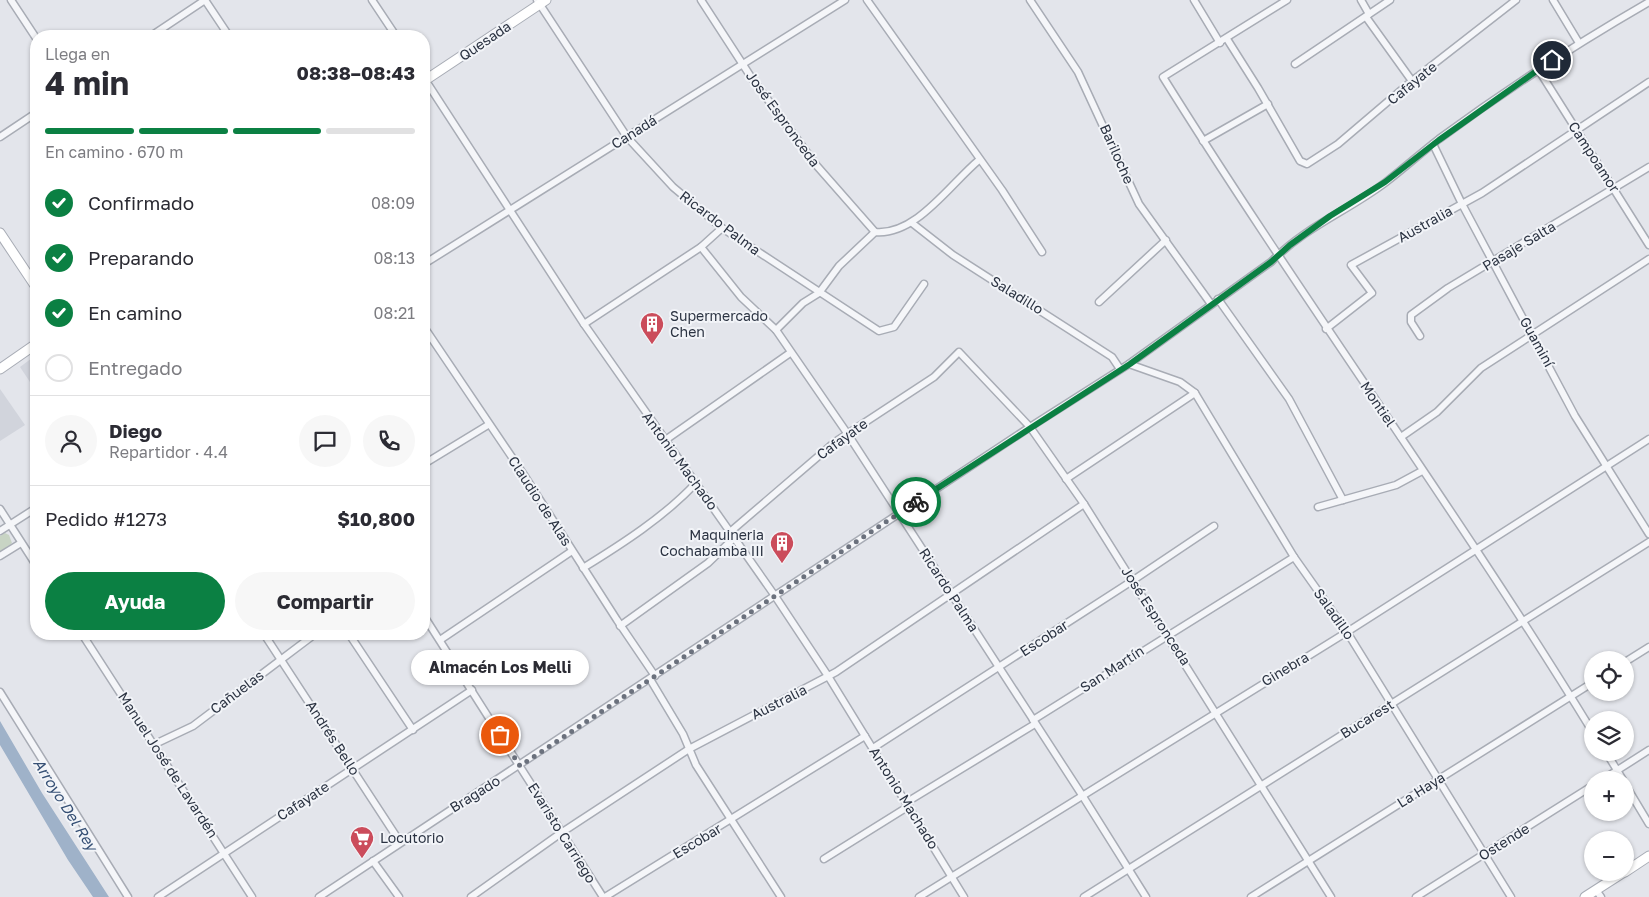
<!DOCTYPE html>
<html lang="es">
<meta charset="utf-8">
<style>
:root{--surface:#fff;--page:#f7f7f7;--text:#2b2b33;--muted:#7c7c81;--line:#e1e1e2;--accent:#0b8043}
body{margin:0;font-family:"Golos Text",sans-serif;background:var(--page);color:var(--text);height:100vh;display:flex;flex-direction:column;font-size:19px;white-space:nowrap}
*{box-sizing:border-box;margin:0}
p{font-size:16px;color:var(--muted)}
.icon{flex:none;width:28px;height:28px;fill:none;stroke:currentColor;stroke-width:2;stroke-linecap:round;stroke-linejoin:round}
.map{position:relative;flex:1;overflow:hidden}
.side{position:absolute;left:30px;top:30px;width:400px;height:610px;display:flex;flex-direction:column;background:var(--surface);border-radius:20px;box-shadow:0 1px 4px #0004}
.side>*{flex:none}
.fabs{position:absolute;left:1584px;top:651px;display:grid;gap:10px}
.fabs a{display:grid;place-items:center;width:50px;height:50px;border-radius:50%;background:var(--surface);box-shadow:0 1px 4px #0004;font-size:25px}
.pin{position:absolute;display:grid;place-items:center;width:42px;height:42px;color:#fff;margin:-21px;border:2px solid #fff;border-radius:50%;box-shadow:0 1px 5px #0007}
.courier{position:absolute;display:grid;place-items:center;width:50px;height:50px;margin:-25px;border:4px solid #0b8043;border-radius:50%;background:#fff;color:#222;box-shadow:0 1px 6px #0007}
.bubble{position:absolute;height:35px;border-radius:18px;background:var(--surface);box-shadow:0 1px 4px #0004;font-size:16px;font-weight:700;line-height:35px;text-align:center}
.summary em{font-style:normal;font-weight:700}
.summary div{display:flex;flex-direction:column-reverse}
.summary{display:flex;align-items:center;justify-content:space-between;height:85px;padding:0 15px}
h1{font-size:32px;font-weight:700;line-height:38px}
.bar{display:grid;grid-template-columns:repeat(4,1fr);gap:8px 5px;align-content:center;height:60px;padding:0 15px}
.bar i{height:6px;border-radius:4px;background:var(--line)}
.bar .active{background:var(--accent)}
.bar p{grid-column:span 4}
.line{display:flex;align-items:center;gap:12px;padding:0 15px;border-top:1px solid var(--line)}
.line div{flex:1}
.round{display:grid;place-items:center;flex:none;width:52px;height:52px;border-radius:26px;background:var(--page)}
ol{padding:0 15px;list-style:none}
li{display:flex;align-items:center;gap:15px;height:55px}
li p{margin-inline-start:auto}
li .icon{padding:5px;border-radius:50%;background:var(--accent);color:#fff;stroke-width:4}
li:last-child{color:var(--muted)}
li i{width:28px;height:28px;border:2px solid var(--line);border-radius:50%}
.primary-button{display:flex;gap:10px;margin-top:auto;padding:10px 15px}
.primary-button a{flex:1;height:58px;border-radius:30px;background:var(--accent);color:#fff;font-size:20px;font-weight:700;line-height:58px;text-align:center}
.primary-button a+a{background:var(--page);color:var(--text)}
.map>svg:first-child{display:block}
.built{fill:#d1d4dc}
.green{fill:#c8d4c4}
.water{fill:#9fb2c9}
.lines{fill:none;stroke-linecap:round;stroke-linejoin:round}
.street-casing{stroke:#a8acb5;stroke-width:9}
.secondary-casing{stroke:#a8acb5;stroke-width:11}
.street{stroke:#f5f6f9;stroke-width:6}
.secondary{stroke:#fff;stroke-width:9}
.done{stroke:#6b717d;stroke-width:5;stroke-dasharray:0 9}
.route{stroke:#0b8043;stroke-width:6}
.labels{text-anchor:middle;stroke-width:4;stroke-linejoin:round;paint-order:stroke}
.street-label{font-size:14px;fill:#2b3342;stroke:#f2f4f8}
.poi-label{font-size:14px;fill:#2b3342;stroke:#f2f4f8;text-anchor:start}
.water-label{font-size:15px;font-style:italic;fill:#365075;stroke:#f2f4f8}
</style>
<div class="map">
<svg width="1649" height="897" viewBox="0 0 1649 897">
<rect width="100%" height="100%" fill="#e3e5eb"/>
<g class="built">
<path d="M36 355V391L20 367Z"/>
<path d="M0 389 25 425 0 441Z"/>
</g>
<path class="green" d="M5 533 9 535 12 543 0 553V536Z"/>
<path class="water" d="M0 721 42 793 109 897H93L68 860 0 745Z"/>
<g class="lines">
<g class="street-casing">
<g id="street">
<path d="M11 0 36 38"/>
<path d="M205 0 229 36"/>
<path d="M372 0 396 36"/>
<path d="M537 0 627 137 673 187 722 228 879 331 894 327 924 284"/>
<path d="M701 0 751 77 817 166 875 232"/>
<path d="M867 0 1002 190 1042 252"/>
<path d="M1030 0 1078 72 1139 204 1211 304"/>
<path d="M1194 0 1220 43"/>
<path d="M1287 0 1163 77C1301 298 1456 509 1592 731"/>
<path d="M1361 0 1369 14"/>
<path d="M1553 0 1579 43"/>
<path d="M1366 17 1412 81"/>
<path d="M151 36 205 0"/>
<path d="M1227 39 1258 88 1300 161 1307 164 1338 144 1412 81 1516 0"/>
<path d="M1295 64 1390 0"/>
<path d="M1538 69 1649 245"/>
<path d="M424 78 584 324 775 596 828 676 964 897"/>
<path d="M0 137 36 113"/>
<path d="M1203 141 1268 104"/>
<path d="M1433 144 1462 204 1575 416 1649 534"/>
<path d="M912 223 953 255 1112 357 1120 369"/>
<path d="M701 247 741 297 776 330 847 433 1082 795 1146 897"/>
<path d="M424 264 845 0"/>
<path d="M1218 299 1289 399 1343 500"/>
<path d="M1099 302 1166 240"/>
<path d="M584 324 701 247 722 228"/>
<path d="M424 327 524 475 617 620 655 676"/>
<path d="M1326 329 1372 293 1351 265 1482 193 1649 82"/>
<path d="M776 330 803 303 819 293 839 266 875 232C916 236 950 184 979 160"/>
<path d="M1420 336 1411 322V315L1448 288 1649 167"/>
<path d="M1129 364 1180 382 1195 393 1294 557 1347 632 1511 897"/>
<path d="M1401 437 1437 412 1481 368 1649 259"/>
<path d="M664 441 790 353"/>
<path d="M424 464 488 425"/>
<path d="M1066 479 1195 393"/>
<path d="M1318 507 1396 485 1422 471"/>
<path d="M0 509 36 565"/>
<path d="M0 531 36 508"/>
<path d="M730 532 835 442 934 377 959 352 1030 427 1084 504 1331 897"/>
<path d="M0 556 21 543"/>
<path d="M583 568C622 544 664 517 696 483"/>
<path d="M424 616 603 897"/>
<path d="M620 626 708 563 734 538"/>
<path d="M82 634 252 897"/>
<path d="M264 634 400 842"/>
<path d="M349 634 413 730"/>
<path d="M440 640 572 551"/>
<path d="M1625 662 1649 647"/>
<path d="M650 679 683 734 696 765 781 897"/>
<path d="M0 692 128 897"/>
<path d="M1033 720 1294 557"/>
<path d="M155 744 193 726 315 634"/>
<path d="M873 748 1132 581 1214 526"/>
<path d="M1606 752 1623 780"/>
<path d="M1602 780 1649 750"/>
<path d="M1625 784 1649 824"/>
<path d="M907 802 1035 724"/>
<path d="M824 859 909 806"/>
<path d="M373 861 399 897"/>
<path d="M1596 890 1601 897"/>
<path d="M158 897 472 690"/>
<path d="M319 897 1030 427 1129 364 1271 262C1306 226 1348 211 1386 182 1404 168 1421 153 1439 139 1507 89 1576 44 1649 2"/>
<path d="M471 897 561 833 689 749 836 672 1084 504"/>
<path d="M605 897 865 736"/>
<path d="M919 897 1347 632 1649 439"/>
<path d="M1084 897 1649 542"/>
<path d="M1251 897 1592 683"/>
<path d="M1416 897 1592 786"/>
</g>
</g>
<g class="secondary-casing">
<g id="secondary">
<path d="M424 81 546 0"/>
<path d="M0 233 36 287"/>
<path d="M0 369 36 344"/>
<path d="M1625 872 1649 856"/>
<path d="M1585 897 1624 872"/>
</g>
</g>
<use href="#street" class="street"/>
<use href="#secondary" class="secondary"/>
</g>
<g class="lines">
<path class="done" d="M500 735 520 766 916 502"/>
<path class="route" d="M916 502 1130 364 1271 262 1290 245 1330 216 1385 182 1439 140 1552 60"/>
</g>
<defs>
<g id="building-pin" transform="scale(1.25)"><path d="M0 17L-7.5 6A9.5 9.5 0 1 1 7.5 6Z" fill="#cb4c5b" stroke="#f2f4f8"/><path d="M-4-6H4V6H1V3H-1V6H-4ZM-2.5-4.3h1.7v1.8h-1.7ZM.8-4.3h1.7v1.8H.8ZM-2.5-1h1.7V.8h-1.7ZM.8-1h1.7V.8H.8Z" fill="#fff"/></g>
<g id="supermarket-pin" transform="scale(1.25)"><path d="M0 17L-7.5 6A9.5 9.5 0 1 1 7.5 6Z" fill="#cb4c5b" stroke="#f2f4f8"/><path d="M-6-5.5h2.5l.6 2H6L4.5 2H-2.5L-4.4-4H-6ZM-1.5 3.2a1.3 1.3 0 1 0 .1 0ZM3 3.2a1.3 1.3 0 1 0 .1 0Z" fill="#fff"/></g>
</defs>
<g fill-rule="evenodd">
<use href="#building-pin" x="652" y="324"/>
<use href="#building-pin" x="782" y="543"/>
<use href="#supermarket-pin" x="362" y="838"/>
</g>
<g class="labels">
<g class="street-label">
<text transform="translate(485 41) rotate(-34)" y="5">Quesada</text>
<text transform="translate(1412 83) rotate(-39)" y="5">Cafayate</text>
<text transform="translate(783 119) rotate(54)" y="5">José Espronceda</text>
<text transform="translate(634 132) rotate(-32)" y="5">Canadá</text>
<text transform="translate(1117 154) rotate(66)" y="5">Bariloche</text>
<text transform="translate(1594 157) rotate(57)" y="5">Campoamor</text>
<text transform="translate(720 223) rotate(37)" y="5">Ricardo Palma</text>
<text transform="translate(1425 224) rotate(-29)" y="5">Australia</text>
<text transform="translate(1519 246) rotate(-31)" y="5">Pasaje Salta</text>
<text transform="translate(1017 295) rotate(32)" y="5">Saladillo</text>
<text transform="translate(1537 342) rotate(61)" y="5">Guaminí</text>
<text transform="translate(1378 404) rotate(56)" y="5">Montiel</text>
<text transform="translate(842 439) rotate(-36)" y="5">Cafayate</text>
<text transform="translate(680 461) rotate(54)" y="5">Antonio Machado</text>
<text transform="translate(540 501) rotate(57)" y="5">Claudio de Alas</text>
<text transform="translate(949 590) rotate(57)" y="5">Ricardo Palma</text>
<text transform="translate(1334 614) rotate(55)" y="5">Saladillo</text>
<text transform="translate(1156 616) rotate(57)" y="5">José Espronceda</text>
<text transform="translate(1044 638) rotate(-33)" y="5">Escobar</text>
<text transform="translate(1112 669) rotate(-33)" y="5">San Martín</text>
<text transform="translate(1285 669) rotate(-31)" y="5">Ginebra</text>
<text transform="translate(237 692) rotate(-37)" y="5">Cañuelas</text>
<text transform="translate(779 702) rotate(-27)" y="5">Australia</text>
<text transform="translate(1367 719) rotate(-32)" y="5">Bucarest</text>
<text transform="translate(333 738) rotate(57)" y="5">Andrés Bello</text>
<text transform="translate(168 765) rotate(57)" y="5">Manuel José de Lavardén</text>
<text transform="translate(1421 790) rotate(-32)" y="5">La Haya</text>
<text transform="translate(475 794) rotate(-32)" y="5">Bragado</text>
<text transform="translate(904 798) rotate(58)" y="5">Antonio Machado</text>
<text transform="translate(303 801) rotate(-33)" y="5">Cafayate</text>
<text transform="translate(562 833) rotate(58)" y="5">Evaristo Carriego</text>
<text transform="translate(697 841) rotate(-31)" y="5">Escobar</text>
<text transform="translate(1504 842) rotate(-32)" y="5">Ostende</text>
</g>
<g class="poi-label">
<text x="670" y="321">Supermercado<tspan x="670" dy="16">Chen</tspan></text>
<text x="764" y="540" text-anchor="end">Maquineria<tspan x="764" dy="16">Cochabamba III</tspan></text>
<text x="380" y="843">Locutorio</text>
</g>
<g class="water-label">
<text transform="translate(65 805) rotate(58)" y="5">Arroyo Del Rey</text>
</g>
</g>
</svg>
<div class="fabs">
<a><svg class="icon" aria-label="locate" viewBox="0 0 24 24"><circle cx="12" cy="12" r="6"/><path d="M12 2v4M12 18v4M2 12h4M18 12h4"/></svg></a>
<a><svg class="icon" aria-label="layers" viewBox="0 0 24 24"><path d="M12 4l9 5-9 5-9-5zM3 14l9 5 9-5"/></svg></a>
<a>+</a>
<a>−</a>
</div>
<div class="pin" style="left:500px;top:735px;background:#ea580c"><svg class="icon" aria-label="bag" viewBox="0 0 24 24"><path d="M5 8h14l-1 12H6zM9 8a3 3 0 0 1 6 0"/></svg></div>
<div class="pin" style="left:1552px;top:60px;background:#1f2937"><svg class="icon" aria-label="home" viewBox="0 0 24 24"><path d="M3 11l9-7 9 7M6 9v11h12V9"/></svg></div>
<div class="courier" style="left:916px;top:502px"><svg class="icon" aria-label="bike" viewBox="0 0 24 24"><circle cx="6" cy="16" r="4"/><circle cx="18" cy="16" r="4"/><path d="M6 16l4-8h5l3 8M10 8l3 8H6M13 5h3"/></svg></div>
<div class="bubble" style="left:411px;top:650px;width:178px">Almacén Los Melli</div>
<section class="side">
<div class="summary"><div><h1>4 min</h1><p>Llega en</p></div><em>08:38–08:43</em></div>
<div class="bar"><i class="active"></i><i class="active"></i><i class="active"></i><i></i><p>En camino · 670 m</p></div>
<ol>
<li><svg class="icon" aria-label="check" viewBox="0 0 24 24"><path d="M5 12l5 5 9-10"/></svg>Confirmado<p>08:09</p></li>
<li><svg class="icon" aria-label="check" viewBox="0 0 24 24"><path d="M5 12l5 5 9-10"/></svg>Preparando<p>08:13</p></li>
<li><svg class="icon" aria-label="check" viewBox="0 0 24 24"><path d="M5 12l5 5 9-10"/></svg>En camino<p>08:21</p></li>
<li><i></i>Entregado</li>
</ol>
<div class="line" style="height:90px"><a class="round"><svg class="icon" aria-label="person" viewBox="0 0 24 24"><circle cx="12" cy="8" r="4"/><path d="M4 21q1-7 8-7t8 7"/></svg></a><div><b>Diego</b><p>Repartidor · 4.4</p></div><a class="round"><svg class="icon" aria-label="chat" viewBox="0 0 24 24"><path d="M4 5h16v11H9l-5 4z"/></svg></a><a class="round"><svg class="icon" aria-label="phone" viewBox="0 0 24 24"><path d="M5 4h4l2 5-3 2q2 4 5 5l2-3 5 2v4C11 20 4 13 5 4z"/></svg></a></div>
<div class="line" style="height:65px"><div>Pedido #1273</div><b>$10,800</b></div>
<div class="primary-button"><a>Ayuda</a><a>Compartir</a></div>
</section>
</div>
